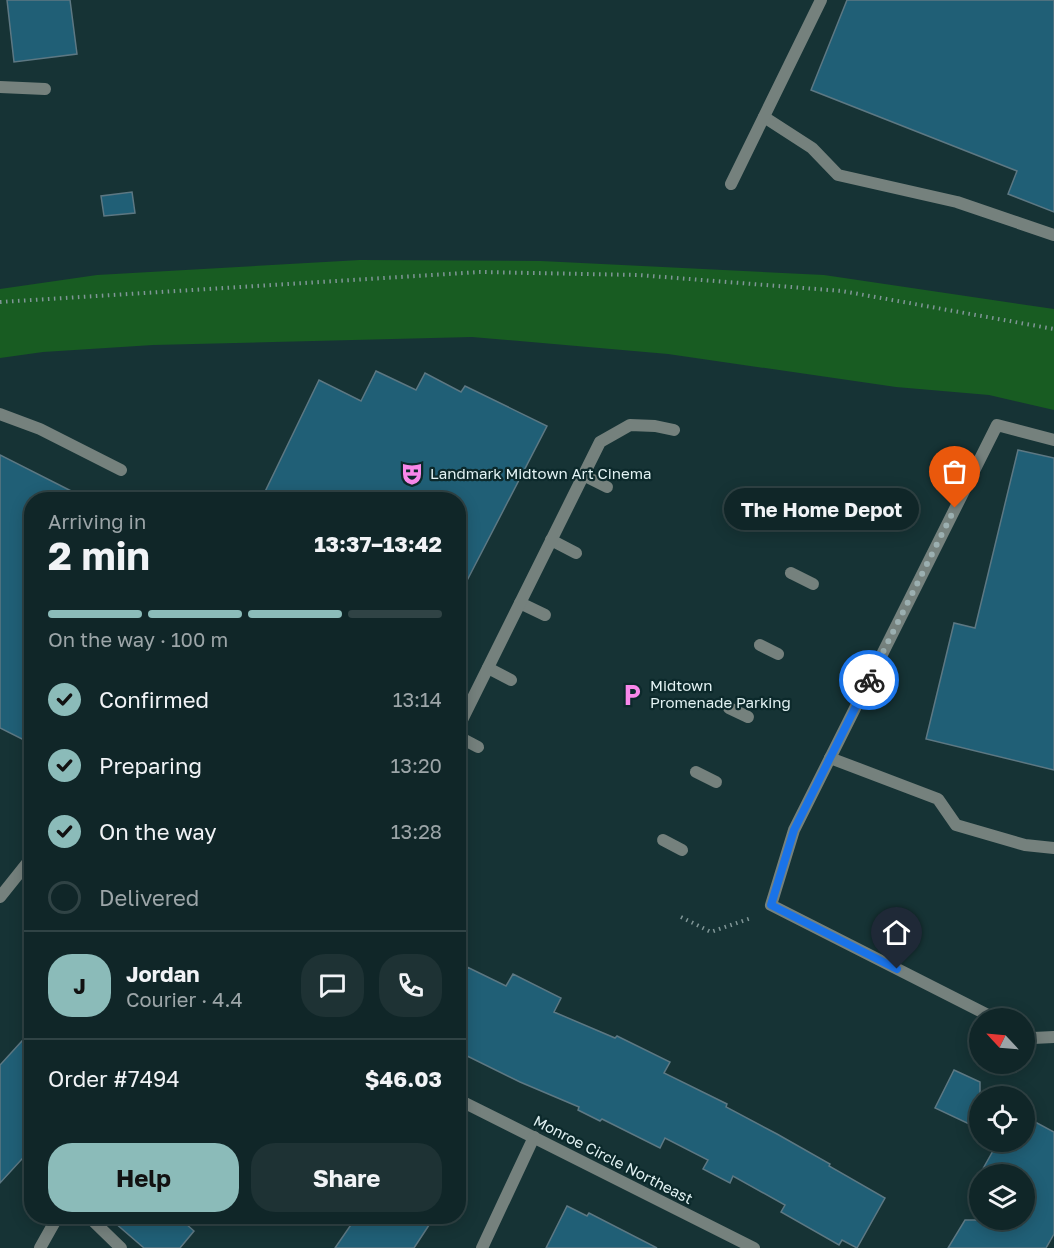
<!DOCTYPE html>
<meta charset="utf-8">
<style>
:root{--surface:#102628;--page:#1e3234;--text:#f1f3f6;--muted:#9ca5a8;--line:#304345;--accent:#8bbbb9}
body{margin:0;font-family:"Golos Text",sans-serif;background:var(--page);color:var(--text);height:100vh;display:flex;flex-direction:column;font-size:22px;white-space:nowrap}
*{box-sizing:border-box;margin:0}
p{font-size:20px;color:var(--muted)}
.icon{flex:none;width:33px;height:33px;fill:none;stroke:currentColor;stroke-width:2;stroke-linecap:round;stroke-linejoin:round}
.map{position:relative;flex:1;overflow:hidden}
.details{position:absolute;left:24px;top:492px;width:442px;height:732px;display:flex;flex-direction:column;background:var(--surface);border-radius:24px;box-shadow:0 3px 15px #0003,0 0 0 2px var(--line)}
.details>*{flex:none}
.needle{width:39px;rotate:296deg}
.controls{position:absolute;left:969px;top:1008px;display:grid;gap:12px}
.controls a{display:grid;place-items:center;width:66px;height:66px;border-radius:50%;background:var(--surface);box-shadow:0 3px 15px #0003,0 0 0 2px var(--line);font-size:30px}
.pin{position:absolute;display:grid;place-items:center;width:51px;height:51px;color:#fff;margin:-62px -26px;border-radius:50% 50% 50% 0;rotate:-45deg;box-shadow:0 0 6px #0007}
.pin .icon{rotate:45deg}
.courier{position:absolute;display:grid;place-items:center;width:60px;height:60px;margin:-30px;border:4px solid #1a73e8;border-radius:50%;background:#fff;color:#222;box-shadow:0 2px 8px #0007}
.bubble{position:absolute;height:42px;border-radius:21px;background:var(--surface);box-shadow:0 3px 15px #0003,0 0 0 2px var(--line);font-size:20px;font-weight:700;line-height:42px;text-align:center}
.summary em{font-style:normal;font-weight:700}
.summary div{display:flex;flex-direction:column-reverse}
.summary{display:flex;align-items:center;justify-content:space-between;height:102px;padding:0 24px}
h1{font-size:39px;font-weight:700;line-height:45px}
.bar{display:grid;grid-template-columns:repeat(4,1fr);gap:9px 6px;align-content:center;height:72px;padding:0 24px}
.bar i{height:8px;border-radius:4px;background:var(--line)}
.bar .active{background:var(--accent)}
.bar p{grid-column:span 4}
.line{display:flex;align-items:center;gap:15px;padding:0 24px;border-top:2px solid var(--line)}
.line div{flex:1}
.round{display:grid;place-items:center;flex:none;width:63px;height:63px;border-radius:24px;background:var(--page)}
ol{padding:0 24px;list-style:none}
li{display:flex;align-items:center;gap:18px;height:66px}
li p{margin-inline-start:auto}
li .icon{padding:6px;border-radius:50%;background:var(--accent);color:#111;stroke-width:4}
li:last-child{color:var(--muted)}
li i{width:33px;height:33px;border:3px solid var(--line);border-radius:50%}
.primary-button{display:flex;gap:12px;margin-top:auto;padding:12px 24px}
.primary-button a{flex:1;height:69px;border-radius:24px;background:var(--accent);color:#111;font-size:24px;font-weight:700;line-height:69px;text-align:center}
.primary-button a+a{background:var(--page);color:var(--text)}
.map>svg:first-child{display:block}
.green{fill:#185c22}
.building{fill:#205f76;stroke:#5d7883;stroke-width:1.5}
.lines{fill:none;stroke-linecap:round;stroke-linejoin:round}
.path{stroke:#809697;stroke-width:4;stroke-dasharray:1.5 4.5;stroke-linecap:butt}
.lane{stroke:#75817d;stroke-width:12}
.street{stroke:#75817d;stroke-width:12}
.done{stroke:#9bafb0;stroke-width:6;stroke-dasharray:0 10.8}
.route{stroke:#1a73e8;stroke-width:8}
.labels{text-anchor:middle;stroke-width:4.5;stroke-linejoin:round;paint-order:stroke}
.poi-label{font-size:15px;fill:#e2f2f3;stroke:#0c292b;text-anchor:start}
.street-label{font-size:15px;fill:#e2f2f3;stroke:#0c292b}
</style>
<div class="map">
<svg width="1054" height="1248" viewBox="0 0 1054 1248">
<rect width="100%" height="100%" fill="#163335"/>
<path class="green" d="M360 260 541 261 824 275 1054 309V410L989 395 896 387 668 354 472 337 153 345 43 352 0 358V289L97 275Z"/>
<g class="building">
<path d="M7 0H70L77 54 14 62Z"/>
<path d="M847 0H1054V212L1008 194 1017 171 811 90Z"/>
<path d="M132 192 135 213 104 216 101 196Z"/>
<path d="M376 371 416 390 425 373 461 392 465 386 547 426 459 596V500H261L319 380 361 401Z"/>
<path d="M1018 450 1054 458V770L926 739 954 623 975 628Z"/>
<path d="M0 455 89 500H32V744L0 728Z"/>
<path d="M467 967 506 986 513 974 561 998 554 1012 615 1038 617 1036 670 1062 664 1073 727 1104 726 1107 777 1134 830 1164 829 1166 885 1198 857 1248 842 1240 839 1245 781 1212 785 1205 733 1176 730 1183 703 1169 708 1160 665 1138 660 1148 602 1119 600 1121 578 1110 579 1107 520 1082 459 1052V984Z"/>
<path d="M32 1030V1148L0 1183V1065Z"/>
<path d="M954 1070 980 1082V1129L935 1108Z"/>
<path d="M1024 1116 1054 1132V1234L1046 1248H948L965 1220H1024V1174H980L998 1142H1024Z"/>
<path d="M567 1206 587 1216 589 1213 657 1248H546Z"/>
<path d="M107 1216H177L194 1231 180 1248H144Z"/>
<path d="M357 1216H435L414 1248H335Z"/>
</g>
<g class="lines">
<g class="path">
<path d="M0 302 480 272 638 275 842 291 1054 329"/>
<path d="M32 776 26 787 32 790"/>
<path d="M681 917 711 932 751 918"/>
</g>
<g class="lane">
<path d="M0 87 45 89"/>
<path d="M764 117 812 148 838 175 957 202 1054 235"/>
<path d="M0 414 40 429 121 470"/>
<path d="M583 475 607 487"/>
<path d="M551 540 576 553"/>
<path d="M791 573 813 584"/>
<path d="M520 603 545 615"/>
<path d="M760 645 778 654"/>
<path d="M488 668 511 680"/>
<path d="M729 708 748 717"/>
<path d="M459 726 600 442 630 425 655 426 674 430"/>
<path d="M459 737 478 747"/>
<path d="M830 758 938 799 956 825 1025 845 1054 848"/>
<path d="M696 772 716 782"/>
<path d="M663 840 682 850"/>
<path d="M0 897 32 857"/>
<path d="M994 1018 771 905 794 830 997 425 1054 440"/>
<path d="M1024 1034 1033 1038 1054 1037"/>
<path d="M88 1216 121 1248"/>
</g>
<g class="street">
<path d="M731 184 821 0"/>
<path d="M459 1100 754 1248"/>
<path d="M40 1248 58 1216"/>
<path d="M482 1248 534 1137"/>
</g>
</g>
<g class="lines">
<path class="done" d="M869 680 955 508"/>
<path class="route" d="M869 680 794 830 771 905 897 969"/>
</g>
<defs>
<g id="theatre-bare" transform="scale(1.8)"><path d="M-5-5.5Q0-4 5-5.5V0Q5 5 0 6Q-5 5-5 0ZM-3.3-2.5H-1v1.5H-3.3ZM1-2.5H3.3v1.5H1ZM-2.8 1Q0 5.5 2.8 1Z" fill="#f888ea" stroke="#0c292b" stroke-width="2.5" paint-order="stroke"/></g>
<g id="parking-bare" transform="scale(1.8)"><path d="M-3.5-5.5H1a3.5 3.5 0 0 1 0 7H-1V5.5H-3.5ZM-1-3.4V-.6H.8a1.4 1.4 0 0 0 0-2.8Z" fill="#f888ea" stroke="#0c292b" stroke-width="2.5" paint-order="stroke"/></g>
</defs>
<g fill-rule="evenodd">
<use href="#theatre-bare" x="412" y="474"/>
<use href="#parking-bare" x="632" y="695"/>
</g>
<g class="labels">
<g class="poi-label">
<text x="430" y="479">Landmark Midtown Art Cinema</text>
<text x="650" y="691">Midtown<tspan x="650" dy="17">Promenade Parking</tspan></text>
</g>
<g class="street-label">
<text transform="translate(613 1160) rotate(27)" y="5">Monroe Circle Northeast</text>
</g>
</g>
</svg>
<div class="controls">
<a><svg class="needle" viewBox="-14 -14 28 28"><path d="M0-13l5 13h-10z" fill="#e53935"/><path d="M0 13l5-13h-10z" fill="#9ca5a8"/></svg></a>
<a><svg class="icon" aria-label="locate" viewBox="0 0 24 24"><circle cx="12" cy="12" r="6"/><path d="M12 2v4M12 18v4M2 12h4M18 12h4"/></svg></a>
<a><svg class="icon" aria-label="layers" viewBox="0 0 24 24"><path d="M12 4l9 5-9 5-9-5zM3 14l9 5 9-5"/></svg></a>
</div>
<div class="pin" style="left:955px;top:508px;background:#ea580c"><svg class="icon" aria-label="bag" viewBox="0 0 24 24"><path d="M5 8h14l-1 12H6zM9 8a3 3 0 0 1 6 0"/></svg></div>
<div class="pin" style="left:897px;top:969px;background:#1f2937"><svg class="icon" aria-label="home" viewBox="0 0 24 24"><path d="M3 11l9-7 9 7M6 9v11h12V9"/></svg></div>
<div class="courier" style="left:869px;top:680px"><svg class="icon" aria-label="bike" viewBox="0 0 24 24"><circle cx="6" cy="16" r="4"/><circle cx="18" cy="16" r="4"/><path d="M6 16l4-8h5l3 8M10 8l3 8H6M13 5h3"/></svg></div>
<div class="bubble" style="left:724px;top:488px;width:195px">The Home Depot</div>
<section class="details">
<div class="summary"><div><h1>2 min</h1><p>Arriving in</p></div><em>13:37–13:42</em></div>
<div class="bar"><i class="active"></i><i class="active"></i><i class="active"></i><i></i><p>On the way · 100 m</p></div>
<ol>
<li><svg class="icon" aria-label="check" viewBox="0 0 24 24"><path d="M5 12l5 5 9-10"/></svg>Confirmed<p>13:14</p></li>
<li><svg class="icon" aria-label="check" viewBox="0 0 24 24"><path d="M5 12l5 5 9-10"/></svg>Preparing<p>13:20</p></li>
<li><svg class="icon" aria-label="check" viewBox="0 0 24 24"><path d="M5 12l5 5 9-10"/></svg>On the way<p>13:28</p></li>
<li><i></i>Delivered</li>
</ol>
<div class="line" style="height:108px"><b class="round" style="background:var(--accent);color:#111">J</b><div><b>Jordan</b><p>Courier · 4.4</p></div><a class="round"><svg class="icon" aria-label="chat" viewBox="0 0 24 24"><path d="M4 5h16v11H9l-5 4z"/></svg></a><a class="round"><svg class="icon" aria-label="phone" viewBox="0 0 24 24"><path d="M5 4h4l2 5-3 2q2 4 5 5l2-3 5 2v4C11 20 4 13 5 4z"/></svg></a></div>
<div class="line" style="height:78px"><div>Order #7494</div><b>$46.03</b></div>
<div class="primary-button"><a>Help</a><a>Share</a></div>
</section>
</div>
